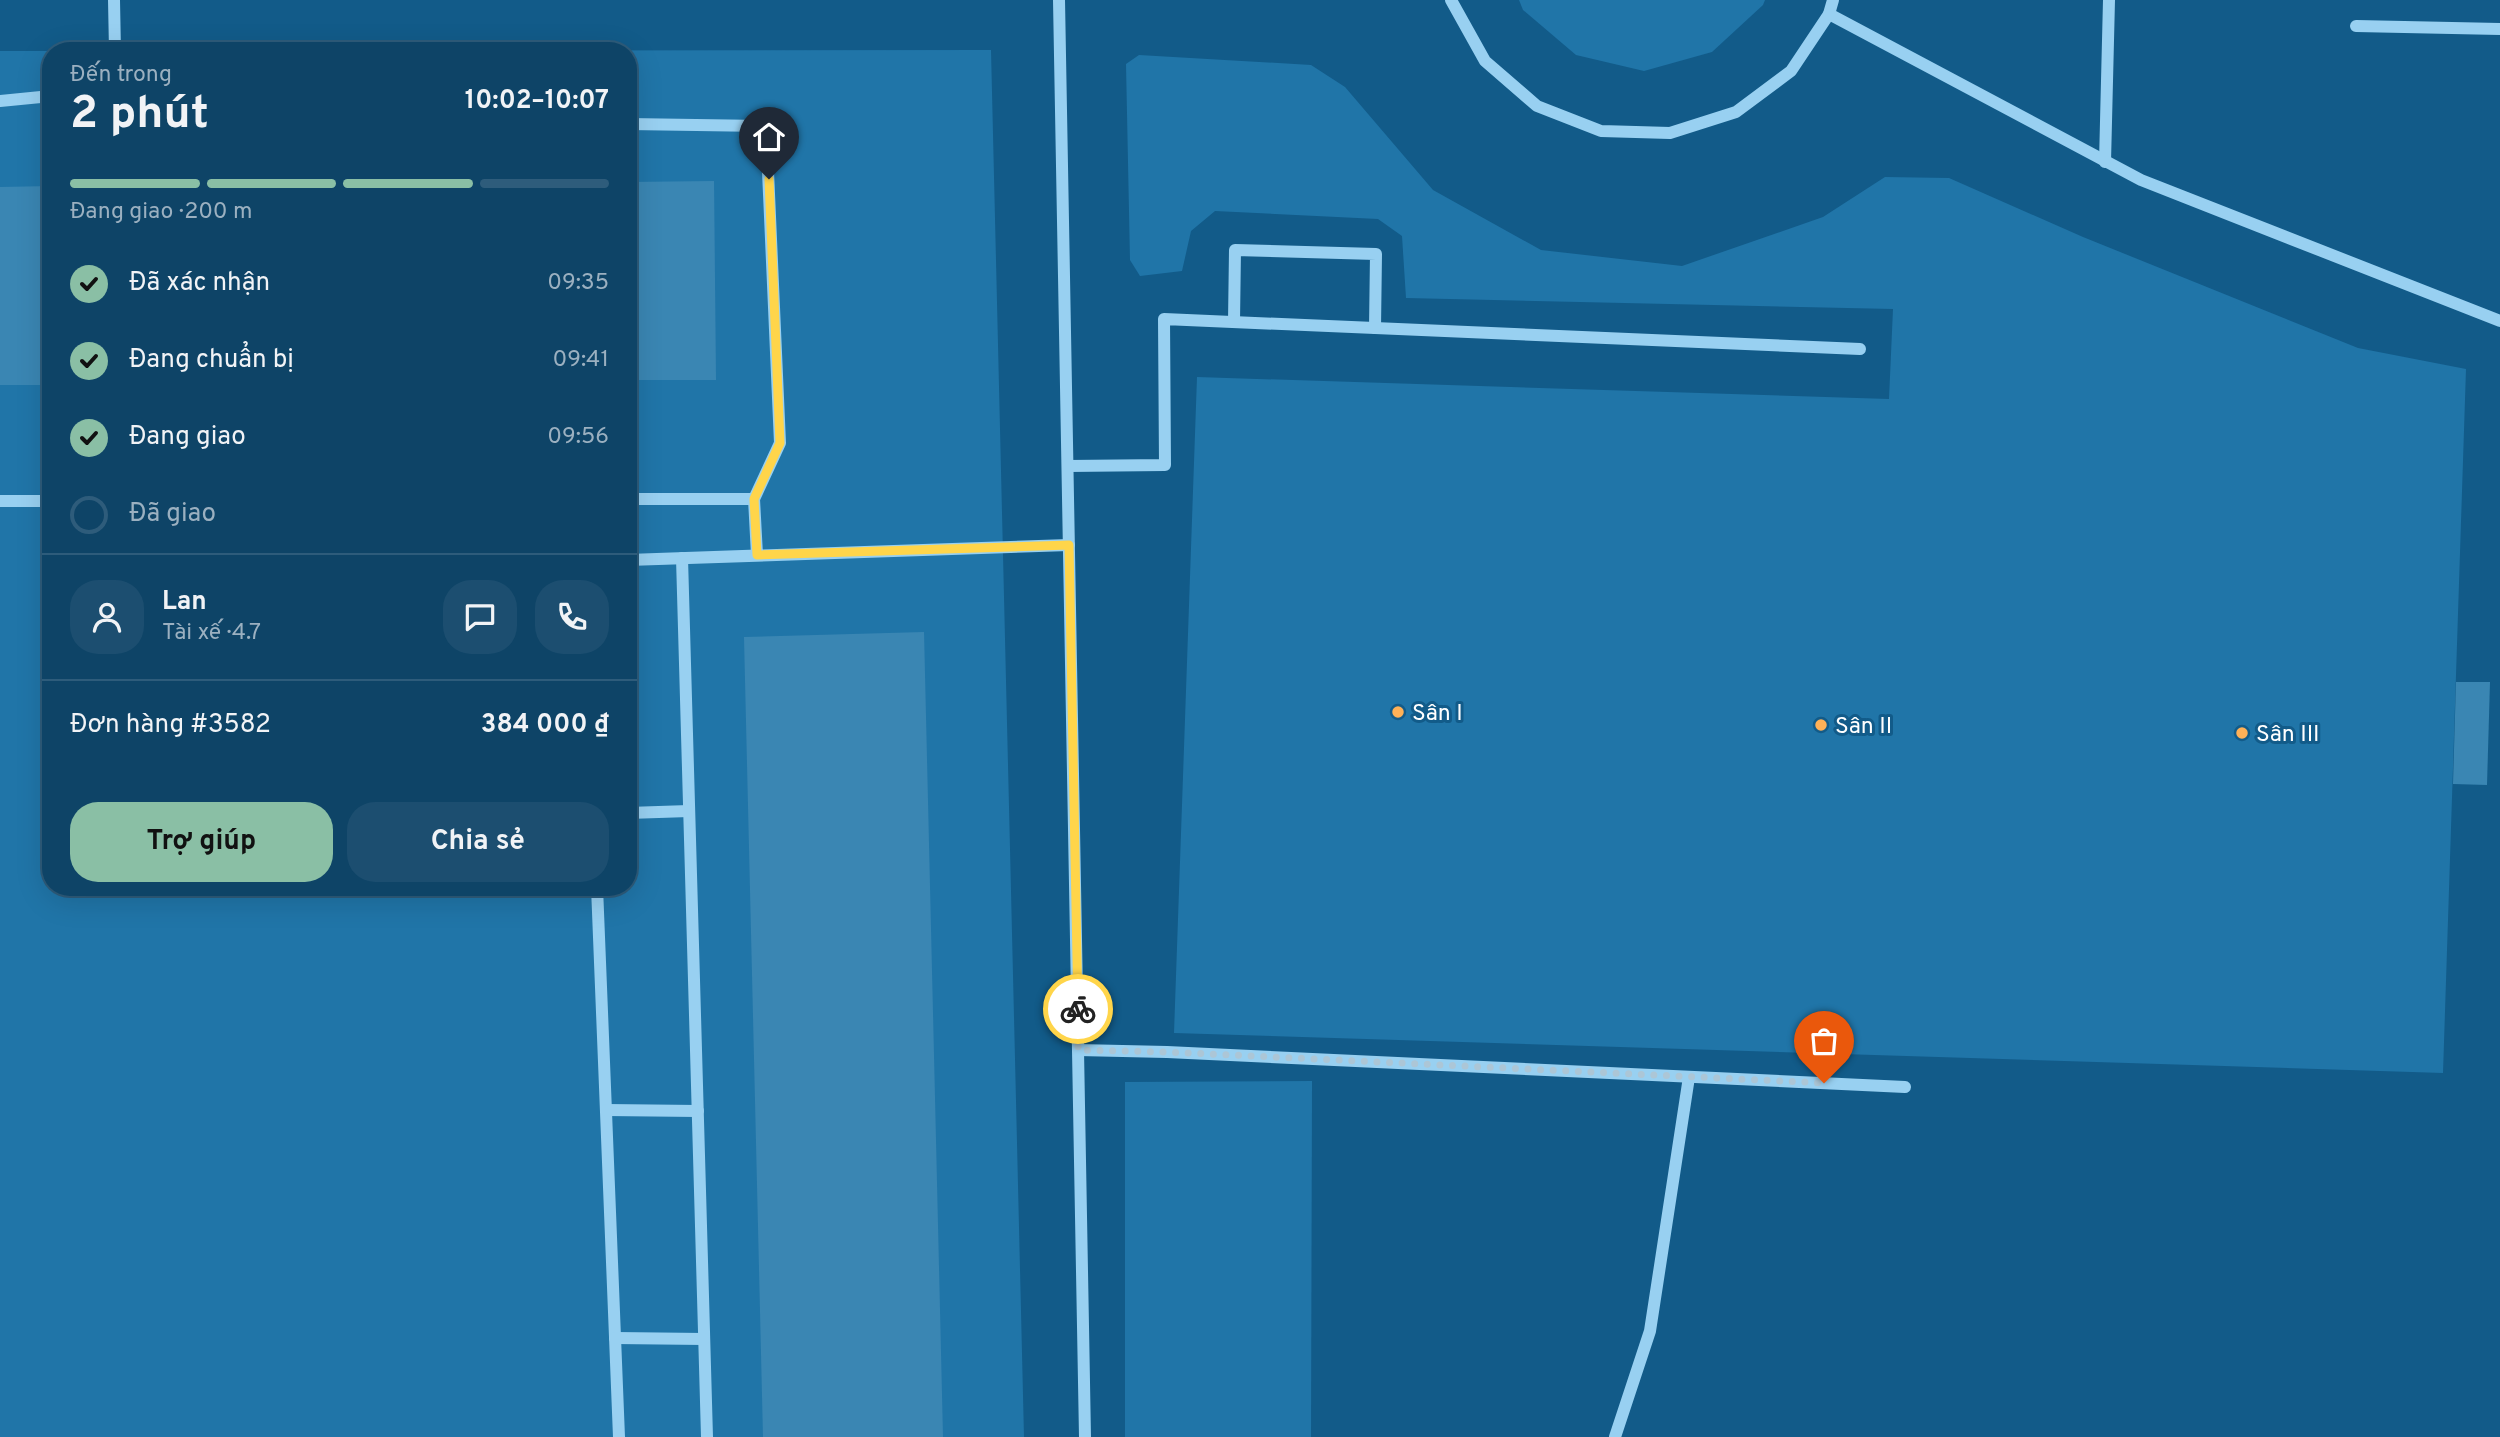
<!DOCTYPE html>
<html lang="vi">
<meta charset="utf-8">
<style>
:root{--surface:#0e4467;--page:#1c4e70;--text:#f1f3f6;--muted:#9bb0c0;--line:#2e5c7b;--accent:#8abfa5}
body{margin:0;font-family:Overpass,sans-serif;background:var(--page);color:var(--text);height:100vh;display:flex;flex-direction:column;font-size:26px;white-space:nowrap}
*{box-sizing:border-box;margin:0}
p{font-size:23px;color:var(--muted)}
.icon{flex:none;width:38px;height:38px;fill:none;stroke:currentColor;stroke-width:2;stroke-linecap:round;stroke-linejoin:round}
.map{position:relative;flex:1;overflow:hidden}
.sheet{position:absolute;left:42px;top:42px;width:595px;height:854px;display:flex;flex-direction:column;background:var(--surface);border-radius:28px;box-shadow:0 7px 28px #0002,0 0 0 2px var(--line)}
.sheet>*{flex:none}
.pin{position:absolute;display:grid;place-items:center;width:60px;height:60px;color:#fff;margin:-72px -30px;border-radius:50% 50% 50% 0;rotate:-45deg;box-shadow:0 0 7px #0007}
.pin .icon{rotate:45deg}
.courier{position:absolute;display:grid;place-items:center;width:70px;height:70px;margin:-35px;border:5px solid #ffd54a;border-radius:50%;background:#fff;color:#222;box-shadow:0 2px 9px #0007}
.overview em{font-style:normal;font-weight:700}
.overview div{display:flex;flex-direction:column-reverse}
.overview{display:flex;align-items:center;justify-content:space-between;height:119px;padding:0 28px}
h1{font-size:46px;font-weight:700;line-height:52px}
.bar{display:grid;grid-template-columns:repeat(4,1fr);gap:10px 7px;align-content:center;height:84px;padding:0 28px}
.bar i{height:9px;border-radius:5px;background:var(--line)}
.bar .on{background:var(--accent)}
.bar p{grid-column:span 4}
.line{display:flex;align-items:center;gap:18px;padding:0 28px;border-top:2px solid var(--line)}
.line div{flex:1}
.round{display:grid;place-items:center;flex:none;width:74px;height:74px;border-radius:28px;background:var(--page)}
ol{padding:0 28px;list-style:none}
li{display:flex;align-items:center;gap:21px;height:77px}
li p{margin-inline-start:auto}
li .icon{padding:7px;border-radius:50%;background:var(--accent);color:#111;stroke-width:4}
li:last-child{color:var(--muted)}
li i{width:38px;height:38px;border:4px solid var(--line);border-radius:50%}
.action{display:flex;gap:14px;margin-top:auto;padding:14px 28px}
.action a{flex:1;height:80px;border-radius:28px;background:var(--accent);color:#111;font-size:28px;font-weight:700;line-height:80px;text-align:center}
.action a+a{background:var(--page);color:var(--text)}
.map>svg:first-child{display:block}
.green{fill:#2075a8;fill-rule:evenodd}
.building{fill:#3a86b3}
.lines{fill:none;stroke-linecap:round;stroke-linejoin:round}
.minor{stroke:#98d0f1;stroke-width:12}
.done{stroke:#acc6d6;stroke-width:7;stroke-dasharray:0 12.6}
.route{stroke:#ffd54a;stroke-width:9}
.poi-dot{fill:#ffb157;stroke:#125b89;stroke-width:2.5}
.labels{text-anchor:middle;stroke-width:6;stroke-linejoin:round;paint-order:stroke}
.poi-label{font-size:23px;fill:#fff;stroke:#125b89;text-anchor:start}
</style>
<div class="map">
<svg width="2500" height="1437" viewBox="0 0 2500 1437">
<rect width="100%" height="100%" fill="#125b89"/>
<g class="green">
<path d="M1519 0H1765L1763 5 1712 52 1644 71 1576 55 1523 10Z"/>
<path d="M991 50 1024 1437H0V51ZM51 51H628V887H51Z"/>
<path d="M1139 55 1311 65 1345 87 1433 190 1541 250 1682 266 1823 217 1885 177 1949 178 2083 237 2358 348 2466 369 2443 1073 1174 1033 1197 377 1889 399 1893 309 1406 298 1402 236 1378 219 1215 211 1191 231 1182 271 1140 276 1130 260 1126 64Z"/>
<path d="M1312 1081 1311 1437H1125V1082Z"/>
</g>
<g class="building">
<path d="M714 181 716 380H628V182Z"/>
<path d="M51 186V457H42L41 385H0V187Z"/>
<path d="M924 632 943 1437H763L744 637Z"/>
<path d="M2456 682H2490L2487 785 2453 784Z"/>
</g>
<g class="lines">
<g class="minor">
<path d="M114 0 115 51"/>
<path d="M1059 0 1085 1437"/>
<path d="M1451 0 1485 61 1537 106 1601 131 1670 133 1736 112 1791 71 1829 14 1833 0"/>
<path d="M1829 14 2141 180 2500 321"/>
<path d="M2356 26 2500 29"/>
<path d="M0 101 51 96"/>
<path d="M628 124 766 126 780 443 754 499 757 555"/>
<path d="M2105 162 2109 0"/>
<path d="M1234 322 1235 250 1376 254 1375 328"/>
<path d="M1068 466 1165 465 1164 319 1860 349"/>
<path d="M628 499H754"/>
<path d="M0 501H51"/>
<path d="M682 558 707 1437"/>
<path d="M628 560 1069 545"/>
<path d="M628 813 689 811"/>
<path d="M597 887 619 1437"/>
<path d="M1078 1050 1167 1052 1905 1087"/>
<path d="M606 1110 698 1111"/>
<path d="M615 1338 704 1339"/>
<path d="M1615 1437 1650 1331 1689 1077"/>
</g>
</g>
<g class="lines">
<path class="done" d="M1078 1009V1050L1167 1052 1824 1083"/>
<path class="route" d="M769 179 780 443 754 499 757 555 1069 545 1078 1009"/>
</g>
<g class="poi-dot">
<circle cx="1398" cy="712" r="7"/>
<circle cx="1821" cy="725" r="7"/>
<circle cx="2242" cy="733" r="7"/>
</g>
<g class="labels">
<g class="poi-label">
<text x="1412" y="720">Sân I</text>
<text x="1835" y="733">Sân II</text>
<text x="2256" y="741">Sân III</text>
</g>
</g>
</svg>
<div class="pin" style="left:1824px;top:1083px;background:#ea580c"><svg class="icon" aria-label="bag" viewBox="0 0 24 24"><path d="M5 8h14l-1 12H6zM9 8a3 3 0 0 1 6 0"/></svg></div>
<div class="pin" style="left:769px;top:179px;background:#1f2937"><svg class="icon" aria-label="home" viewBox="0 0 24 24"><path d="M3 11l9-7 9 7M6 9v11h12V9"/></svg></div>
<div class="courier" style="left:1078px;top:1009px"><svg class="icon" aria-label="bike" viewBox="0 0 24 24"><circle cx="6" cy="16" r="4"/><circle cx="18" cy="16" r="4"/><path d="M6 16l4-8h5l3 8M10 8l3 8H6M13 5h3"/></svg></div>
<section class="sheet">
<div class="overview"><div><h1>2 phút</h1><p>Đến trong</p></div><em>10:02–10:07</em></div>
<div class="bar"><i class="on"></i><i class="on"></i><i class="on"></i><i></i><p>Đang giao · 200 m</p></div>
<ol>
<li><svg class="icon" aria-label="check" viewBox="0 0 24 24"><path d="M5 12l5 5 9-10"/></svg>Đã xác nhận<p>09:35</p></li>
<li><svg class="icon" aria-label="check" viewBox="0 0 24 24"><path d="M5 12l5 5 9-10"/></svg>Đang chuẩn bị<p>09:41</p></li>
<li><svg class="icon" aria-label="check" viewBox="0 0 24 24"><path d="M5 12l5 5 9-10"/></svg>Đang giao<p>09:56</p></li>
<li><i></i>Đã giao</li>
</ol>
<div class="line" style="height:126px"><a class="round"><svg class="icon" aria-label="person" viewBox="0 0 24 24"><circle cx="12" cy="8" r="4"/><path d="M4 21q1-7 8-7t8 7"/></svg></a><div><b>Lan</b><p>Tài xế · 4.7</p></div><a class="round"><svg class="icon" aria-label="chat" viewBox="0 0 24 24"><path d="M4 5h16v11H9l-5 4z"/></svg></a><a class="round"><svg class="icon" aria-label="phone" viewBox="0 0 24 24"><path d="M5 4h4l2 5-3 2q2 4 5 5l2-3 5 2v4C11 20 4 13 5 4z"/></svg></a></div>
<div class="line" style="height:91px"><div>Đơn hàng #3582</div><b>384 000 ₫</b></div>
<div class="action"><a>Trợ giúp</a><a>Chia sẻ</a></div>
</section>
</div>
